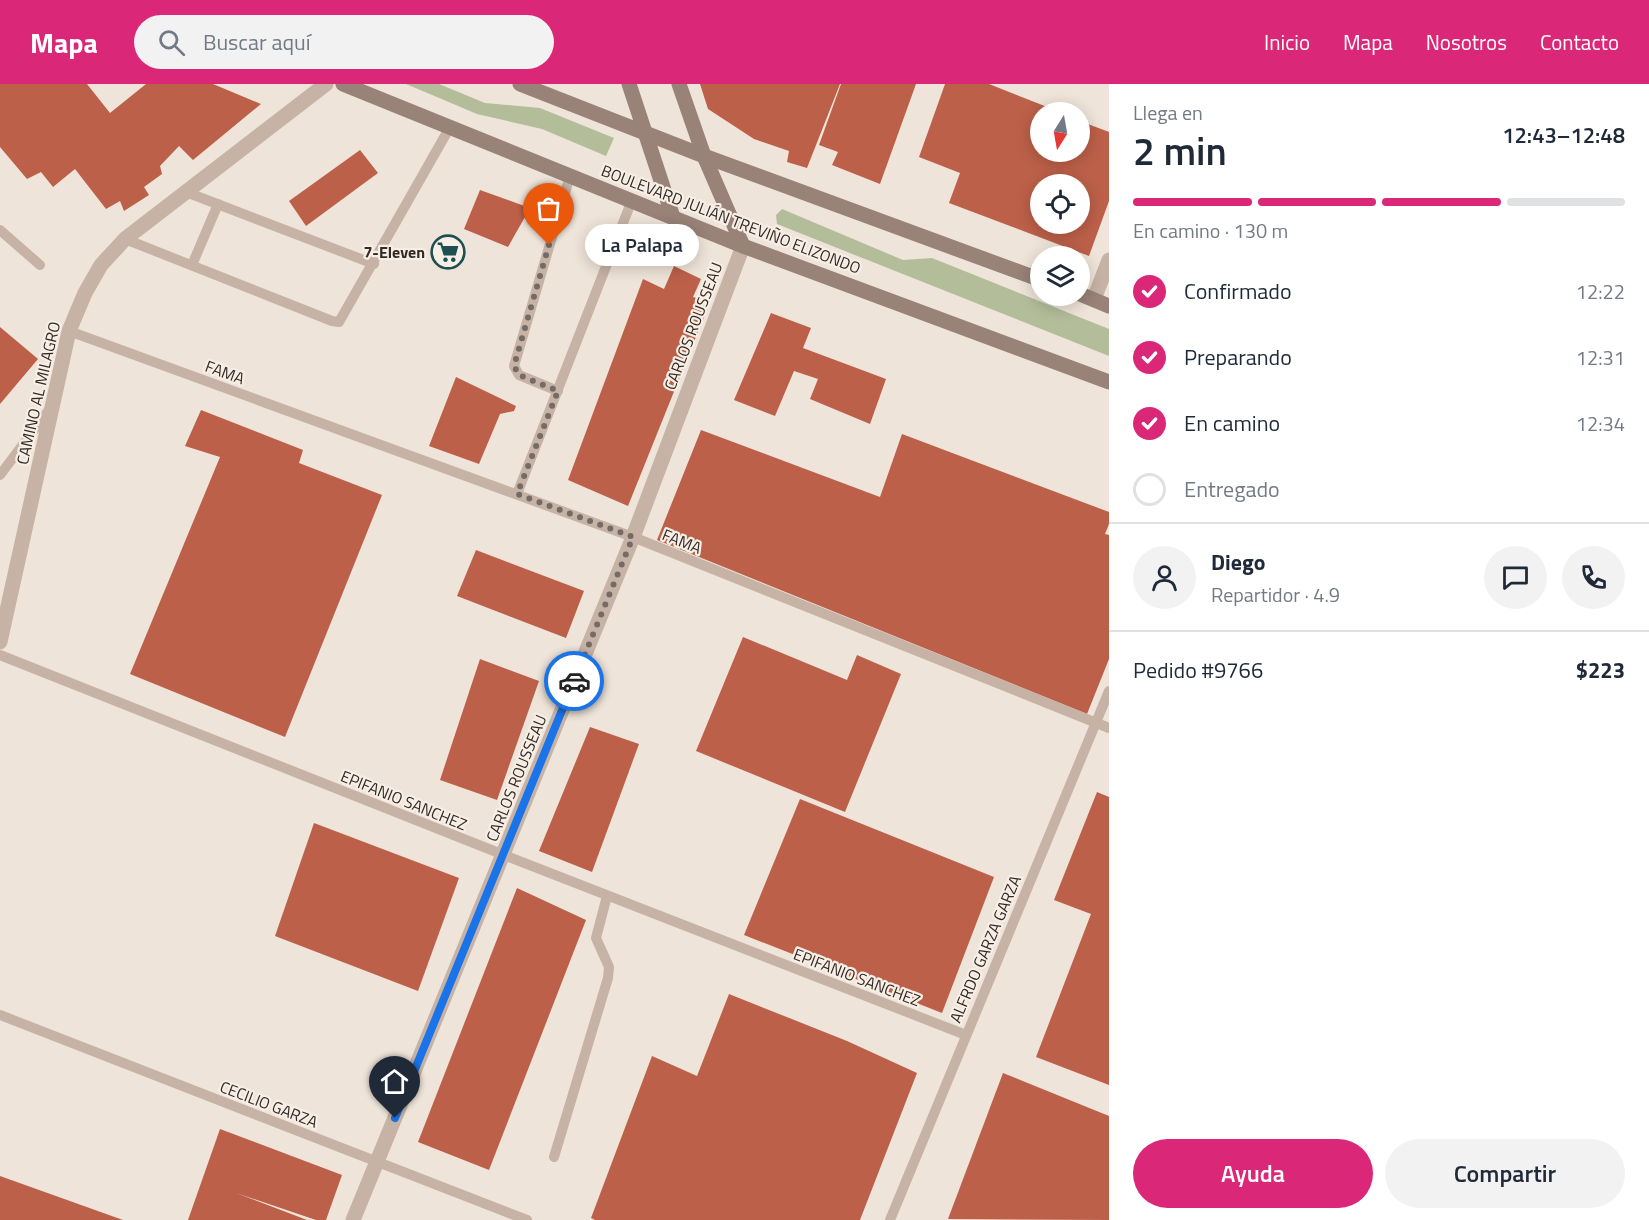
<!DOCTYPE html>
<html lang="es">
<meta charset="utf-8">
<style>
:root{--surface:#fff;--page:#f2f2f3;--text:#1f2937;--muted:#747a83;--line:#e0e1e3;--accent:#db2777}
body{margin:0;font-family:"Titillium Web",sans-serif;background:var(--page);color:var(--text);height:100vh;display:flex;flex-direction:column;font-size:22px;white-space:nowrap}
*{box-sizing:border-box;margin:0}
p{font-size:20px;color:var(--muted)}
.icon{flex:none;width:33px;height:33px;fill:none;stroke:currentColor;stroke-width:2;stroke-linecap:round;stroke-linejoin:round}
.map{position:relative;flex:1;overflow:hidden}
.sheet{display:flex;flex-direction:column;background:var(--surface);width:540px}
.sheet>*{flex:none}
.needle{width:39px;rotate:191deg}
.fabs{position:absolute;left:1030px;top:18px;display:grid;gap:12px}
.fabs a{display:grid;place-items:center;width:60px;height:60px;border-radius:50%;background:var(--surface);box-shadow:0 3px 15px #0003;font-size:30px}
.pin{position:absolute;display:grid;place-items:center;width:51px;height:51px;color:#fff;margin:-62px -26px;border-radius:50% 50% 50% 0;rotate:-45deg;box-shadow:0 0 6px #0007}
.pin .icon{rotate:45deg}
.courier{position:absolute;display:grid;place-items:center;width:60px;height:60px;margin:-30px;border:4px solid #1a73e8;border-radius:50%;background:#fff;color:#222;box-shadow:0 2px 8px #0007}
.bubble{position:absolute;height:42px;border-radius:21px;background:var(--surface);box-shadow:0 3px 15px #0003;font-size:20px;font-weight:600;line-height:42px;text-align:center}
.overview em{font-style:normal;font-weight:600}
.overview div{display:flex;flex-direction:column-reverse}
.overview{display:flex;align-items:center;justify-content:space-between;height:102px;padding:0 24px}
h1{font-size:39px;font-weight:600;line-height:45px}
.bar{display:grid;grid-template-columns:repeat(4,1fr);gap:9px 6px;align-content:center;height:72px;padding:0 24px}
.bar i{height:8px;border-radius:4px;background:var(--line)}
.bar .on{background:var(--accent)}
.bar p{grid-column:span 4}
.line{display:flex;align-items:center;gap:15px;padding:0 24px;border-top:2px solid var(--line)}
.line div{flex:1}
.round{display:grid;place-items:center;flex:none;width:63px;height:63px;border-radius:32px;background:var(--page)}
ol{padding:0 24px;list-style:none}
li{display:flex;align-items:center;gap:18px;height:66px}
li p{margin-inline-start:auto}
li .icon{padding:6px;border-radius:50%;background:var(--accent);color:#fff;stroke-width:4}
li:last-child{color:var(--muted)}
li i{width:33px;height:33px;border:3px solid var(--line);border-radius:50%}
.button{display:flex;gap:12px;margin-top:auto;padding:12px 24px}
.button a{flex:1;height:69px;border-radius:36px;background:var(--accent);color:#fff;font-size:24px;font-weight:600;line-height:69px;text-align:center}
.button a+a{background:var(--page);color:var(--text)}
header{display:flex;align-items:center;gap:36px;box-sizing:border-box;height:84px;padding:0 30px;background:var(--accent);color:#fff}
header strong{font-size:28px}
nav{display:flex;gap:33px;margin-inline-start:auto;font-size:21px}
.search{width:420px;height:54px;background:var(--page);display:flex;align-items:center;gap:15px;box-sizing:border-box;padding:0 21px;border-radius:33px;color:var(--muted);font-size:22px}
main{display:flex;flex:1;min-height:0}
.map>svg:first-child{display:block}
.green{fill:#b3bd9a}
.building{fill:#bd6049;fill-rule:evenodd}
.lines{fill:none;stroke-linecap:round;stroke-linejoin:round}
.lane{stroke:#c6b3a6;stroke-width:10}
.street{stroke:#c6b3a6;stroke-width:15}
.secondary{stroke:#998278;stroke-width:15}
.done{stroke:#756b65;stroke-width:6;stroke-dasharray:0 10.8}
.route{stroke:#1a73e8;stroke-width:8}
.labels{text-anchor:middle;stroke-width:4.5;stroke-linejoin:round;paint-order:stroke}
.street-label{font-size:16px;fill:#332a26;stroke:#f7eee5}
.poi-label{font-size:16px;font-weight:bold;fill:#332a26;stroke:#f7eee5;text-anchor:end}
</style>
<header>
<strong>Mapa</strong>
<div class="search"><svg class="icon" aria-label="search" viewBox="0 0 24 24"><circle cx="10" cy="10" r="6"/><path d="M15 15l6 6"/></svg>Buscar aquí</div>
<nav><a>Inicio</a><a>Mapa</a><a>Nosotros</a><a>Contacto</a></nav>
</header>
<main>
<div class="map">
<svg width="1109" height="1136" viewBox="0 0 1109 1136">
<rect width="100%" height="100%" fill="#efe4d9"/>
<g class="green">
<path d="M406 0H439L485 19 540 24 614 54 606 72 542 45 477 30Z"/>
<path d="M782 125 903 176 932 174 1109 245V272L777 140 776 131Z"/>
</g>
<g class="building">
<path d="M0 0H87L110 29 146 0H213L261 20 193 76 179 62 160 82 162 90 144 103 149 111 124 127 120 117 106 125 75 85 53 103 41 88 27 95 0 63Z"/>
<path d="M700 0H840L807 84 787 78 789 67 754 55 708 25Z"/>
<path d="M841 0H916L880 100 832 81 838 68 819 61Z"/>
<path d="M945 0H989L1060 28H1041V68H1080V37L1109 48V117L1089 172 949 119 960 89 919 73ZM1041 100H1080V140H1041Z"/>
<path d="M360 66 378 89 306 142 289 117Z"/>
<path d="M480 106 530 124 508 163 464 145Z"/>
<path d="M674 182 701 195 693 213 710 218 628 422 568 396 643 195 664 205Z"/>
<path d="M771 229 811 244 803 264 886 295 870 340 810 315 818 295 794 287 775 332 734 316Z"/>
<path d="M0 243 38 275 0 320Z"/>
<path d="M456 293 516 322 514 327 500 330 479 380 429 362Z"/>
<path d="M201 326 303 366 299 379 382 411 285 653 130 590 220 373 185 362Z"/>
<path d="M701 346 880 413 902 350 1109 428V440L1105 450 1109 451V575L1087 630 657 456Z"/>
<path d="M476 466 584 507 566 554 457 512Z"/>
<path d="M743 553 847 596 857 571 901 590 845 728 696 667Z"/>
<path d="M480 575 539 597 497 716 440 696Z"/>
<path d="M590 643 639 660 592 788 539 767Z"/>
<path d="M1097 708 1109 713V1001L1036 973 1091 830 1054 816Z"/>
<path d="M800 715 994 793 942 929 744 851Z"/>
<path d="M314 739 459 794 418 907 275 852Z"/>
<path d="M517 804 586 836 489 1086 418 1058Z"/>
<path d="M729 910 847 957 917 989 860 1136H595L591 1134 652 972 697 992Z"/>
<path d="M1003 989 1109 1032V1136L948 1135Z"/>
<path d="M220 1045 342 1091 326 1136H316L236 1109 307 1136H188Z"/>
<path d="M0 1092 123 1136H0Z"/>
</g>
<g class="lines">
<g class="lane">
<path d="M186 108 374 180"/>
<path d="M0 146 40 181"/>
<path d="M125 155 332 237 339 238 450 43"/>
<path d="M192 181 218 120"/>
<path d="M69 247 633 453 1109 644"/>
<path d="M558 307 519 291 514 282 570 92"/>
<path d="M0 391 49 326"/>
<path d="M517 410 632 116"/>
<path d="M0 571 504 771 966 951"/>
<path d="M0 931 527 1136"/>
<path d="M554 1073 608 894 609 883 596 854 607 812"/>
<path d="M890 1136 1109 607"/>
</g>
<g class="street">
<path d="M1094 215 1109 176"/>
<path d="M0 558 69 247 85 209 101 181 125 155 326 0"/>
<path d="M353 1136 633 453 743 162"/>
</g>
<g class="secondary">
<path d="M343 0 743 162 1109 298"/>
<path d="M520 0 704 72 1041 196"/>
<path d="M629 0 673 133"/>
<path d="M679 0 704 72 743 162"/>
<path d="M1080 210 1109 222"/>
</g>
</g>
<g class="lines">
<path class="done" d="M549 161 514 282 519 291 558 307 517 410 633 453 574 597"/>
<path class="route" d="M395 1034 574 597"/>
</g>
<defs>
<g id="supermarket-ring" transform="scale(1.725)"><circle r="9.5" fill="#f7eee5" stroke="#1f5051" stroke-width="1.5"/><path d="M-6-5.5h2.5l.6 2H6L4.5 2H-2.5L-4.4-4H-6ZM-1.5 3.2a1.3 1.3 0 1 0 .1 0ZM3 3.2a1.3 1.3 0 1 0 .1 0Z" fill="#1f5051"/></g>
</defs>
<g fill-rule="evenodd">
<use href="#supermarket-ring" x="448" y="168"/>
</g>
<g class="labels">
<g class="street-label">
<text transform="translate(731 135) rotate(21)" y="6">BOULEVARD JULIÁN TREVIÑO ELIZONDO</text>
<text transform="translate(693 242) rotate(-69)" y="6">CARLOS ROUSSEAU</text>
<text transform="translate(225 288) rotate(20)" y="6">FAMA</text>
<text transform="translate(38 309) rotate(-77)" y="6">CAMINO AL MILAGRO</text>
<text transform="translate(682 457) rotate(22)" y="6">FAMA</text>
<text transform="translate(516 694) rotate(-68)" y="6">CARLOS ROUSSEAU</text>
<text transform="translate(404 716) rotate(22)" y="6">EPIFANIO SANCHEZ</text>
<text transform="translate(985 865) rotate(-67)" y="6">ALFRDO GARZA GARZA</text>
<text transform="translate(857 893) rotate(21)" y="6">EPIFANIO SANCHEZ</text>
<text transform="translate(269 1020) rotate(21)" y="6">CECILIO GARZA</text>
</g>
<g class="poi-label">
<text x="425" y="174">7-Eleven</text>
</g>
</g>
</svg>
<div class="fabs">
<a><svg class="needle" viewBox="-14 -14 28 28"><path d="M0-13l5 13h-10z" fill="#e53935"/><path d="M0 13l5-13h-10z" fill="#747a83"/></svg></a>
<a><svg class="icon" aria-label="locate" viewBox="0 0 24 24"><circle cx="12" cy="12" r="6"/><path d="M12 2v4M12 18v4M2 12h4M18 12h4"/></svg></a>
<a><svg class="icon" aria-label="layers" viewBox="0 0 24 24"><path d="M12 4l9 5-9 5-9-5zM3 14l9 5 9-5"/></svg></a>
</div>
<div class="pin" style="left:549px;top:161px;background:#ea580c"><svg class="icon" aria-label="bag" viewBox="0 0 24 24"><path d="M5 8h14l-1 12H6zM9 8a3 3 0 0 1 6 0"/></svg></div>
<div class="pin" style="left:395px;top:1034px;background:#1f2937"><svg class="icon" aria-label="home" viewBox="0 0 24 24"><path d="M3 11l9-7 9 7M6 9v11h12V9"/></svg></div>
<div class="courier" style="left:574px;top:597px"><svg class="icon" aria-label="car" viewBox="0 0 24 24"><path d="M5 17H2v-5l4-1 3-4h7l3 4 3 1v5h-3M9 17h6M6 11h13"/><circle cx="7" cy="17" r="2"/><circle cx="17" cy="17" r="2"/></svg></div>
<div class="bubble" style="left:585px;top:140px;width:114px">La Palapa</div>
</div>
<section class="sheet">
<div class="overview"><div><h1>2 min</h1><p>Llega en</p></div><em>12:43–12:48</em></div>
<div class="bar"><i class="on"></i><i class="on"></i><i class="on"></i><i></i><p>En camino · 130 m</p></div>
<ol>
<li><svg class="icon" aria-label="check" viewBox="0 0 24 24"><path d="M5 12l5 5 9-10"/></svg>Confirmado<p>12:22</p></li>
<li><svg class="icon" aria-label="check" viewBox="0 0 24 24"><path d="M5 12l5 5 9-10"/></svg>Preparando<p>12:31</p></li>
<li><svg class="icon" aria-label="check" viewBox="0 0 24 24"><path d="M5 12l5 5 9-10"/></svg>En camino<p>12:34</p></li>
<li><i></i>Entregado</li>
</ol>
<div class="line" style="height:108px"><a class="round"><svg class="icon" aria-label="person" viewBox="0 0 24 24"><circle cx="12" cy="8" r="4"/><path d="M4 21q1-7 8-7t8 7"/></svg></a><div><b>Diego</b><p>Repartidor · 4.9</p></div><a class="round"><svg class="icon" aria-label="chat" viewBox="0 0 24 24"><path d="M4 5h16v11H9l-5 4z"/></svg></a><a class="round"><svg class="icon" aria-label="phone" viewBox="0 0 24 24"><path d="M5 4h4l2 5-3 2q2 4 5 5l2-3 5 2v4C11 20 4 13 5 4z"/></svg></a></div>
<div class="line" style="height:78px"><div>Pedido #9766</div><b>$223</b></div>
<div class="button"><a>Ayuda</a><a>Compartir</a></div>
</section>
</main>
